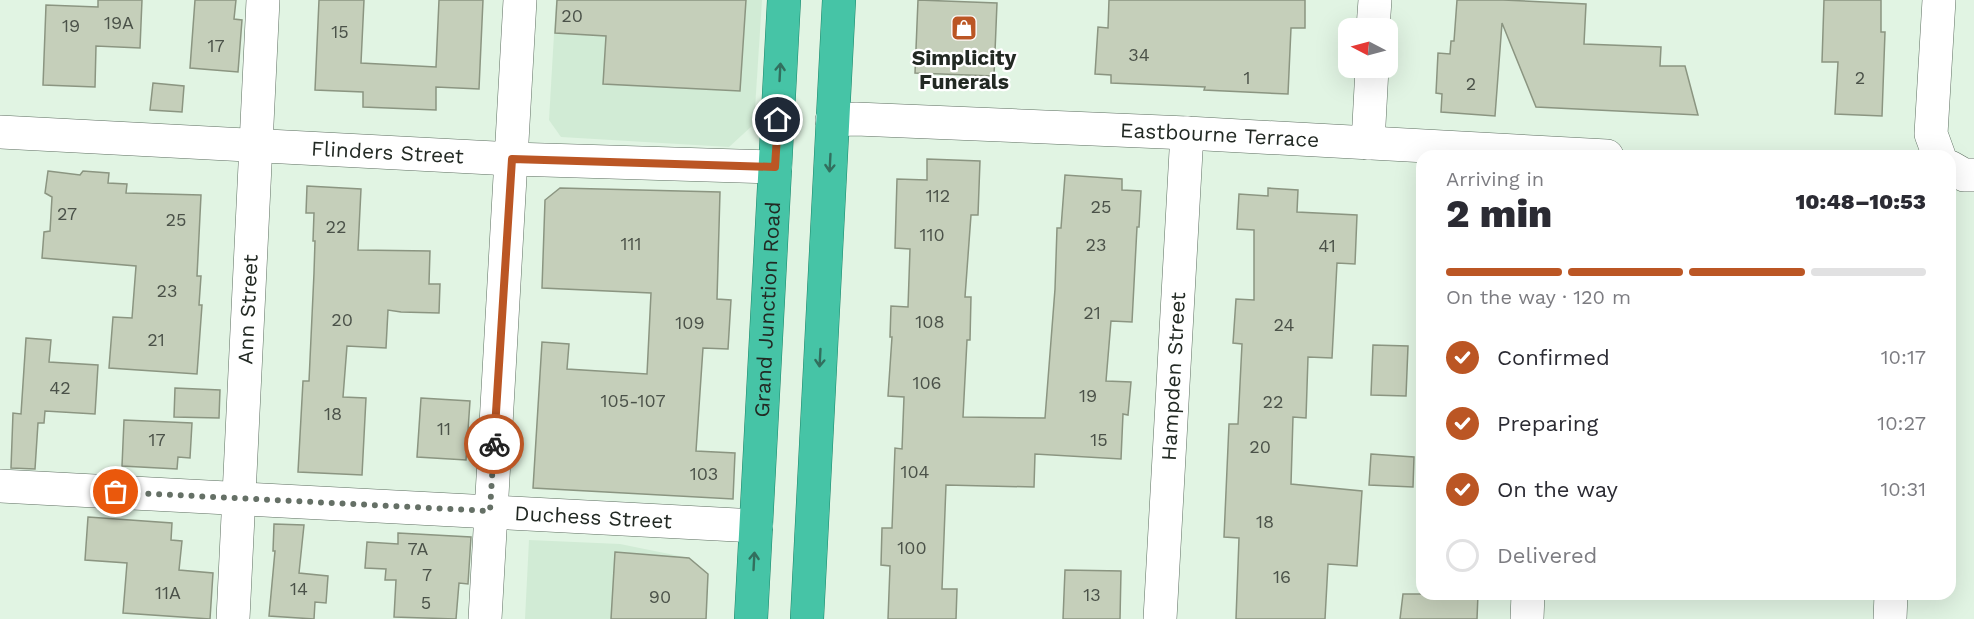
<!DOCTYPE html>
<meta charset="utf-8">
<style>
:root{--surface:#fff;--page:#f2f2f3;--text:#2b2b33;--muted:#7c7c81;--line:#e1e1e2;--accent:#bb5624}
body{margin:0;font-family:"Work Sans",sans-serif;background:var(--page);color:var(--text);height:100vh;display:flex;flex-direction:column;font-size:22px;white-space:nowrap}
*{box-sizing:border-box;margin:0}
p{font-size:20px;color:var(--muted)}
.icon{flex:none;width:33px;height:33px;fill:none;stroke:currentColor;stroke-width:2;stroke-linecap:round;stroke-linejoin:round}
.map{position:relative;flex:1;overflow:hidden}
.sheet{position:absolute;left:1416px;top:150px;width:540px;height:450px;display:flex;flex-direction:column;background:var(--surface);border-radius:18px;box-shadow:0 6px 24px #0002}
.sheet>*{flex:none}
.needle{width:39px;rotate:276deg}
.tools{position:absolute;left:1338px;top:18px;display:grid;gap:12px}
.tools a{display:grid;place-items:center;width:60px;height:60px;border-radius:12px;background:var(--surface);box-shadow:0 6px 24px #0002;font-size:30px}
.pin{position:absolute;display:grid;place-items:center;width:51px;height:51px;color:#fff;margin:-26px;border:3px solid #fff;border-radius:50%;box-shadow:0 2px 6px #0007}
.courier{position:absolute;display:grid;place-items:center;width:60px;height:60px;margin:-30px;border:4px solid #bb5624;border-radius:50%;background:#fff;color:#222;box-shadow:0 2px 8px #0007}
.summary em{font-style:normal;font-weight:800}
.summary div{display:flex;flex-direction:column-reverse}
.summary{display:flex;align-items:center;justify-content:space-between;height:102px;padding:0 30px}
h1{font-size:39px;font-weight:800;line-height:45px}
.bar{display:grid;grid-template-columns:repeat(4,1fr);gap:9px 6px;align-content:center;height:72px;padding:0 30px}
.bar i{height:8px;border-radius:4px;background:var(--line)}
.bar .current{background:var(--accent)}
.bar p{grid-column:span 4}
ol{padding:0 30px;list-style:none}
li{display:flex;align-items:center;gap:18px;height:66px}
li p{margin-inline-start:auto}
li .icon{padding:6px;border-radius:50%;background:var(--accent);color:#fff;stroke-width:4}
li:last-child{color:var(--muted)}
li i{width:33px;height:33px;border:3px solid var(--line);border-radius:50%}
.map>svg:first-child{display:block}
.built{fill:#d1ebd5}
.building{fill:#c5cfba;stroke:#8b9581;stroke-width:1.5}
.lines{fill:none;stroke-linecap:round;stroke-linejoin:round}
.minor-casing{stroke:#5e6f61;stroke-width:34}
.trunk-casing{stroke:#1b8569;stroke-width:34}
.minor{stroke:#fff;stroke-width:33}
.trunk{stroke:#46c4a6;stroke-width:33}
.oneway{stroke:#326f5e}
.done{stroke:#657066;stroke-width:6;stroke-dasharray:0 10.8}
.route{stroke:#bb5624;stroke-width:8}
.labels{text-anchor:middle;stroke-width:4.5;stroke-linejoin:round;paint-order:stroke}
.number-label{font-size:18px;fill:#4b5249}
.poi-label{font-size:21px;font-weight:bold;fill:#222923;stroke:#fff}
.street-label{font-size:21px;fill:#222923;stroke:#fff}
</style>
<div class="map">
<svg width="1974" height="619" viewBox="0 0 1974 619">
<rect width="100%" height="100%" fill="#e1f4e3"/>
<g class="built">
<path d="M556 0H762L754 124 729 147 561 137 549 120Z"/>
<path d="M529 540 620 544 689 558 708 574 706 619H525Z"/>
</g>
<g class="building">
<path d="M98 0H142L140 48 96 46 95 87 43 85 46 5 98 7Z"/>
<path d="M195 0H236L234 19 242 20 238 72 190 68Z"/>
<path d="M319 0H364L361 63 436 67 439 0H483L479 89 436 87V110L363 107V92L315 90Z"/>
<path d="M557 0H746L740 91 603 84 606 36 555 33Z"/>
<path d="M918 0 997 3 994 76 915 73Z"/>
<path d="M1109 0H1305V28H1291L1288 94 1204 90 1205 87 1111 83V75L1095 74 1098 27 1108 28Z"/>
<path d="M1457 0H1503L1586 4 1584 44 1661 47 1660 66H1685L1698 115 1536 107 1502 23 1495 116 1441 112 1442 94 1436 93 1438 53 1450 54 1451 41H1454Z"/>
<path d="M1824 0H1881V32H1885L1882 116 1835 114 1838 62H1822Z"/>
<path d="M153 83 184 86 182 112 150 110Z"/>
<path d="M927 159 980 161 978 215H971L965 297H971L970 340H967L963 417 1045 418 1055 289 1057 228H1061L1065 175 1122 179V190L1141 191 1139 227H1137L1132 322 1111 321 1106 381 1131 382 1128 415 1123 414 1121 459 1035 454 1034 487 946 485 942 589H957L956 619H888L890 566 881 565 882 528H892L895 448 902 449 904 397 888 396 892 337H890L891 306 908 307 910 249 895 248 897 179 927 180Z"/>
<path d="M48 171 80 175 83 171 109 173 108 183 127 184 126 193 201 195 197 276H201L199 305H202L197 374 109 368 113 317 132 318 136 266 42 258 44 232 50 231 52 197 45 193Z"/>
<path d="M307 186 361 189 358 250 430 251 429 284H440L439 313 401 312 388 310 386 348 347 346 343 397 366 398 362 475 298 472 303 381H309L314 273 315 241H313L314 213H306Z"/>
<path d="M560 188 720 192 717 299 731 300 728 349 703 348 696 451 735 453 733 499 533 488 542 342 569 344 567 369 647 374 651 293 542 288 545 200Z"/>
<path d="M1268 188 1298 190 1297 212 1357 215 1355 264 1337 263 1332 358 1308 357 1306 418 1293 417 1291 484 1362 491 1357 566 1328 564 1325 619H1236L1239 538 1224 537 1229 424H1238L1242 344 1233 343 1236 299 1254 300V230L1237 229 1239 194 1268 196Z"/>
<path d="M26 338 51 340 49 362 98 365 95 414 45 411 44 423H38L35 469 11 468 13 413 21 414Z"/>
<path d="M1373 345 1408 346 1406 396 1371 395Z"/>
<path d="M175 388 220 390 219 418 174 417Z"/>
<path d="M421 398 470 401 466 460 417 457Z"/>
<path d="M124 420 192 423 190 458 178 457 177 469 122 466Z"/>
<path d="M1371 454 1414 457 1413 487 1369 485Z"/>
<path d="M88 517 172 523 171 540 182 541 179 570 213 573 210 619 123 613 127 563 85 560Z"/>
<path d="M274 524 304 525 299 573 328 576 326 603 315 602 314 619 269 616 275 551H273Z"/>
<path d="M398 533 471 537 468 584 459 583 456 619 394 617 396 580H385L386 569 365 568 367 542 398 544Z"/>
<path d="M615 552 689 558 708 574 706 619H611Z"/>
<path d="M1065 570 1121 571 1120 619H1063Z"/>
<path d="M1403 594H1478L1477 619H1400Z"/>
</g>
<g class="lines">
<g class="minor-casing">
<g id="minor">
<path d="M1939 0 1931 134 1939 156"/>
<path d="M1373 28 1375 0"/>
<path id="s1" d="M832 120 856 119 1187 133 1607 156"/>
<path id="s2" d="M0 132 512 159 775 167"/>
<path d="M1368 143 1372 68"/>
<path d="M1950 167 1964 175H1974"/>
<path id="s3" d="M0 486 756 526"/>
<path id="s4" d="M233 619 263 0"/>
<path d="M485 619 520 0"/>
<path id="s5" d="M1160 619 1187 133"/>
<path d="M1527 619 1528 594"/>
<path d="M1890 619 1891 594"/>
</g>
</g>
<g class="trunk-casing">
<g id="trunk">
<path id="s6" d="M751 619 784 0"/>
<path d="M807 619 839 0"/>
</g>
</g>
<use href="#minor" class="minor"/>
<use href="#trunk" class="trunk"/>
</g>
<defs><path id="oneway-shaft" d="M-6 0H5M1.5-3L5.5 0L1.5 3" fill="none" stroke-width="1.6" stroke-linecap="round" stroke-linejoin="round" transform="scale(1.5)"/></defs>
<g class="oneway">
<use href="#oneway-shaft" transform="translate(780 72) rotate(-87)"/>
<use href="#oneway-shaft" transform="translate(830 163) rotate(93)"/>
<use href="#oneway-shaft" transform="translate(820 358) rotate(93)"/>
<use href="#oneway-shaft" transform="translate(754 561) rotate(-87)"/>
</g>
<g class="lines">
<path class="done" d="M116 492 490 511 494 444"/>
<path class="route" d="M494 444 512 159 775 167 778 120"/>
</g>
<defs>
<g id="shop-square" transform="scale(1.35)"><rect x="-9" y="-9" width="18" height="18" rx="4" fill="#bb5624" stroke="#fff"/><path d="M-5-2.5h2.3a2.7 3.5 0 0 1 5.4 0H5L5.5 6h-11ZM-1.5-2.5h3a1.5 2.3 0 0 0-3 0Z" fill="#fff"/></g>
</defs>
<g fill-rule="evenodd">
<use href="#shop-square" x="964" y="28"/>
</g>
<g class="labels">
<g class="number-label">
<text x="572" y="22">20</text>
<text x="119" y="29">19A</text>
<text x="71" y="32">19</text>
<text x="340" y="38">15</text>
<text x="216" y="52">17</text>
<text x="1139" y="61">34</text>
<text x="1247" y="84">1</text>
<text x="1860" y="84">2</text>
<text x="1471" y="90">2</text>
<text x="938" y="202">112</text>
<text x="1101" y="213">25</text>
<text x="67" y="220">27</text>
<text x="176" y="226">25</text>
<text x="336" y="233">22</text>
<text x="932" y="241">110</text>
<text x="631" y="250">111</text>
<text x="1096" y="251">23</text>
<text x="1327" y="252">41</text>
<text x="167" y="297">23</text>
<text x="1092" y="319">21</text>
<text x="342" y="326">20</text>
<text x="930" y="328">108</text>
<text x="690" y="329">109</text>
<text x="1284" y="331">24</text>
<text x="156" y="346">21</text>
<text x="927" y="389">106</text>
<text x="60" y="394">42</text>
<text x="1088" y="402">19</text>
<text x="633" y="407">105-107</text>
<text x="1273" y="408">22</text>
<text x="333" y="420">18</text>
<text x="444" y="435">11</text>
<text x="157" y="446">17</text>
<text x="1099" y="446">15</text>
<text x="1260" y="453">20</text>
<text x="915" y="478">104</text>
<text x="704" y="480">103</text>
<text x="1265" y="528">18</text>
<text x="912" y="554">100</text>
<text x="418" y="555">7A</text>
<text x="427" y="581">7</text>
<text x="1282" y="583">16</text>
<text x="299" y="595">14</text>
<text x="168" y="599">11A</text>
<text x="1092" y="601">13</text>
<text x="660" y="603">90</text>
<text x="426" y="609">5</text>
</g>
<g class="poi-label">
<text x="964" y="65">Simplicity<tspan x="964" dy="24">Funerals</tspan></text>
</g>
<g class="street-label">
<text dy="7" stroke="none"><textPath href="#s1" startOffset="388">Eastbourne Terrace</textPath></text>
<text dy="7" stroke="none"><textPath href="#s2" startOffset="388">Flinders Street</textPath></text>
<text dy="7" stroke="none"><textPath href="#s6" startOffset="310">Grand Junction Road</textPath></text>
<text dy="7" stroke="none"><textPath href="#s4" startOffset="310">Ann Street</textPath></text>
<text dy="7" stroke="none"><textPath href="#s5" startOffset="243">Hampden Street</textPath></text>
<text dy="7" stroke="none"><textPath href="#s3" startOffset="594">Duchess Street</textPath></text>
</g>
</g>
</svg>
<div class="tools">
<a><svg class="needle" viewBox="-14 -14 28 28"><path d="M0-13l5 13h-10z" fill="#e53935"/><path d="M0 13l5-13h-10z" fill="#7c7c81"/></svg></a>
</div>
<div class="pin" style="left:116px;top:492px;background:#ea580c"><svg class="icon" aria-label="bag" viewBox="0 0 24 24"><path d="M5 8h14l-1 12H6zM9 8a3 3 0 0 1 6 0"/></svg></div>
<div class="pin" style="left:778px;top:120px;background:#1f2937"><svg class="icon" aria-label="home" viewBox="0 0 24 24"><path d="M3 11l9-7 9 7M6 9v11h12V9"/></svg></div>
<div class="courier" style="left:494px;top:444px"><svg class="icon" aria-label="bike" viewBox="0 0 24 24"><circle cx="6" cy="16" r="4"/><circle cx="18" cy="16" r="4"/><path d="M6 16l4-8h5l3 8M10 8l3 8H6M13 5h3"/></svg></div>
<section class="sheet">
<div class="summary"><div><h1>2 min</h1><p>Arriving in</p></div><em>10:48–10:53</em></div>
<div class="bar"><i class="current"></i><i class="current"></i><i class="current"></i><i></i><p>On the way · 120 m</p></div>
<ol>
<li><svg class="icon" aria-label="check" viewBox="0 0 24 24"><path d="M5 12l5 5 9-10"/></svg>Confirmed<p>10:17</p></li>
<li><svg class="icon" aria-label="check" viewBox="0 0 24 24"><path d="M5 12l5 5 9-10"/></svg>Preparing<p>10:27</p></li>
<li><svg class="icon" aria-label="check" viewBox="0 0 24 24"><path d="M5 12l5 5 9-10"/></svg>On the way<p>10:31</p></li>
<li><i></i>Delivered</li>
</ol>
</section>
</div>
